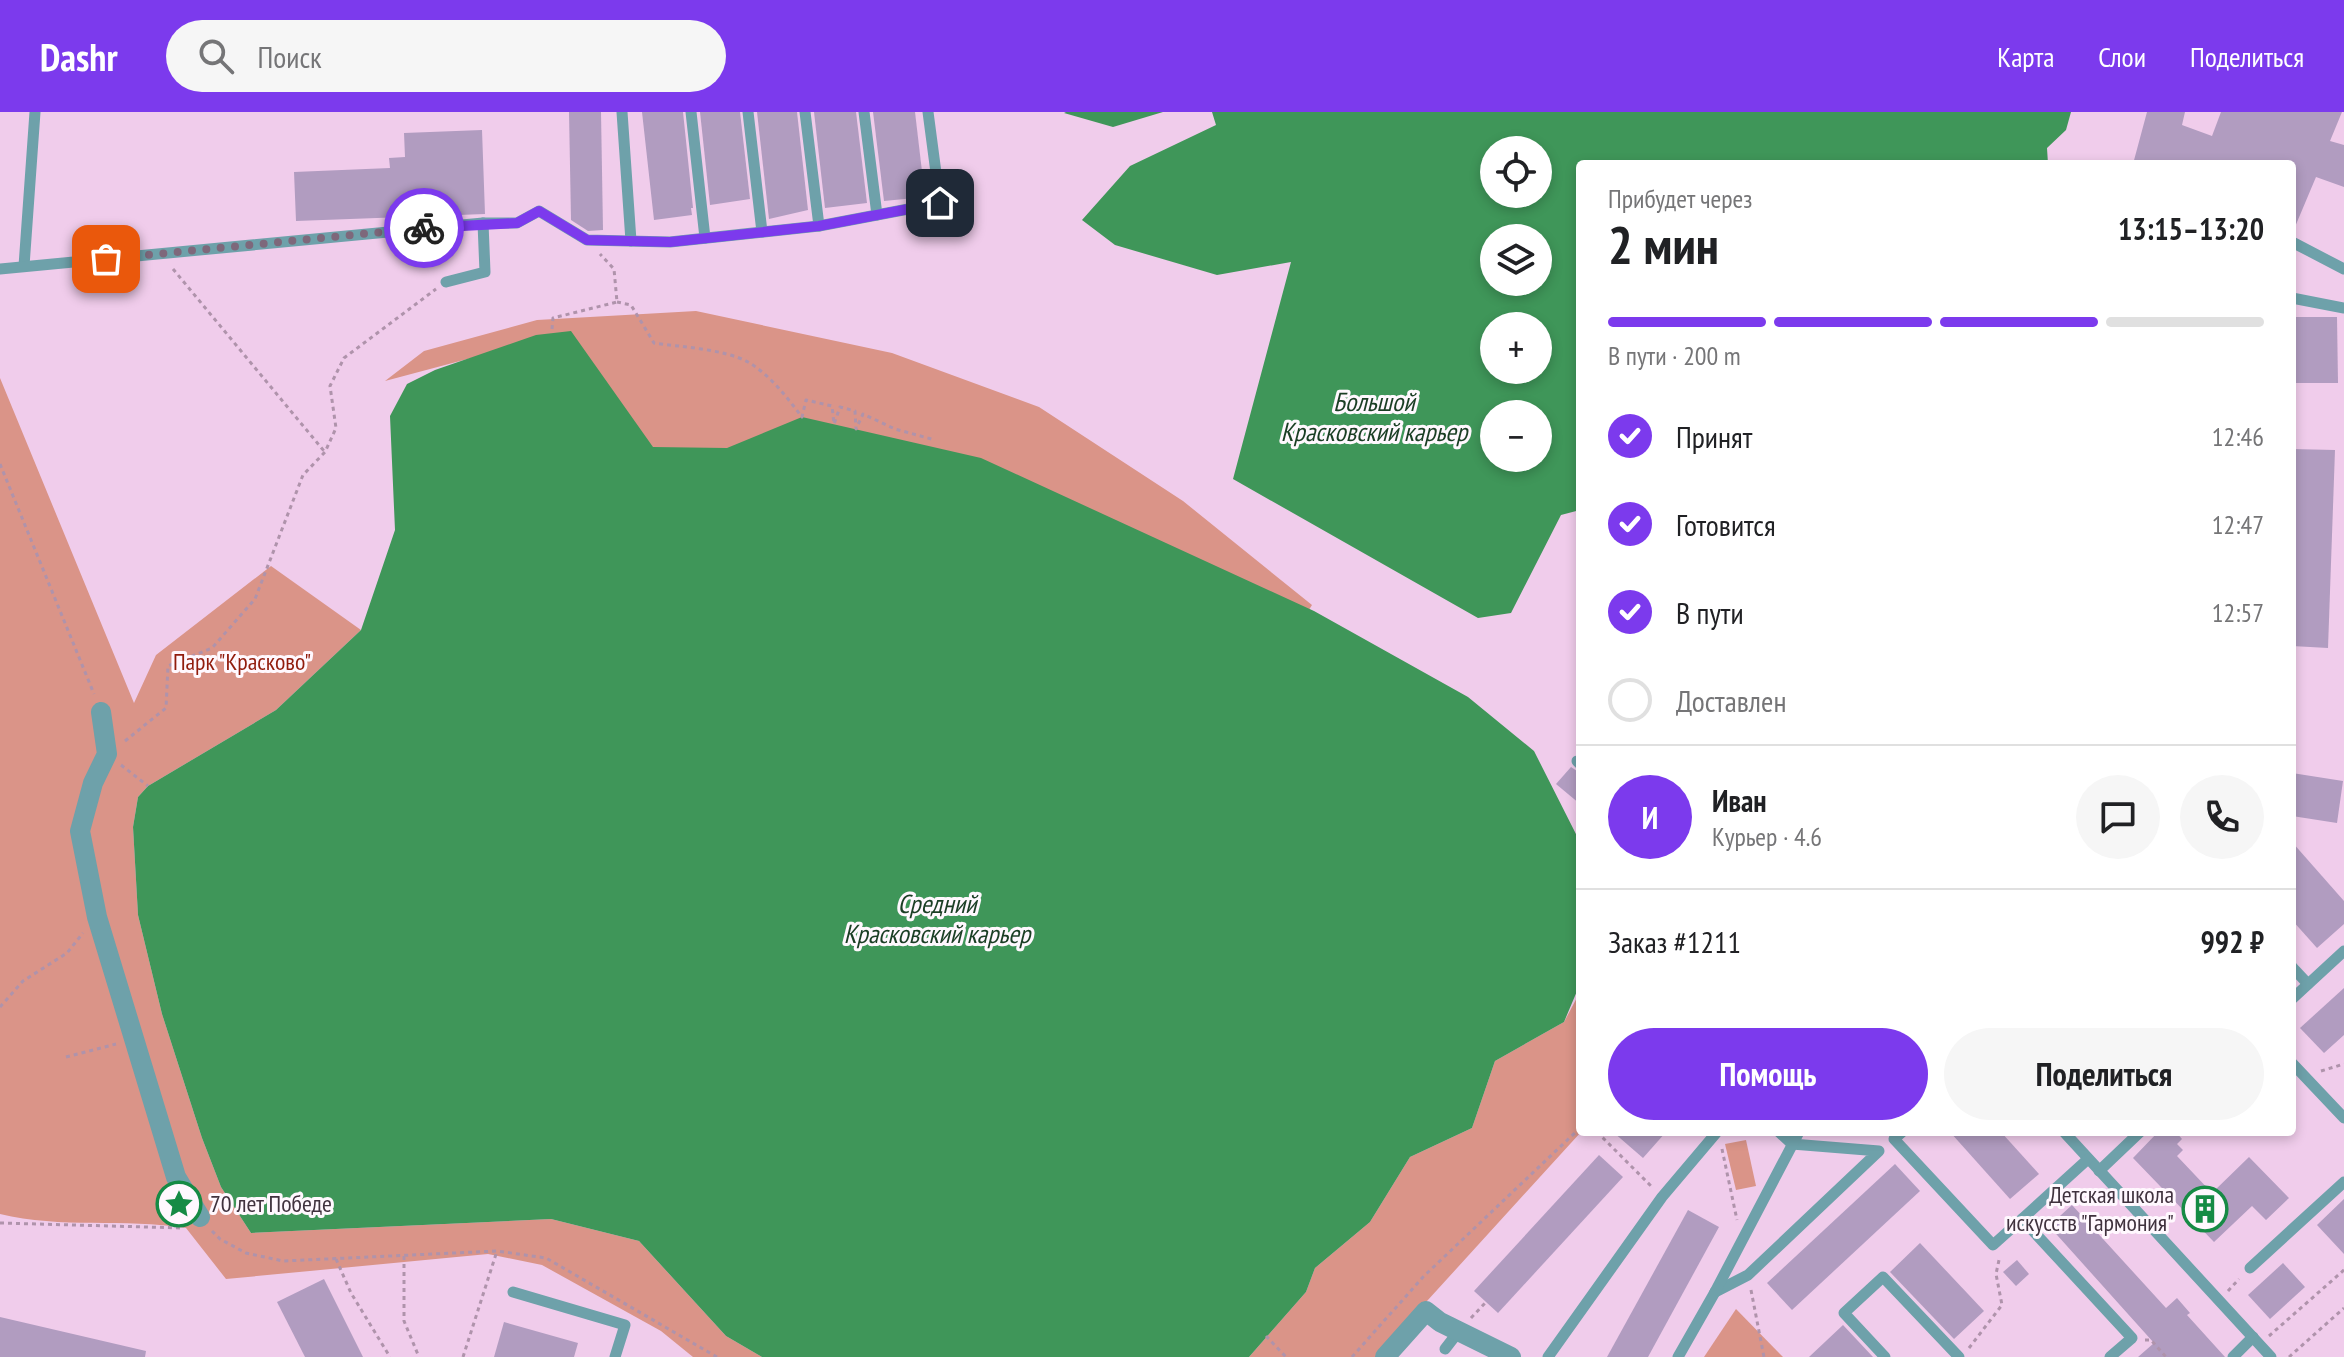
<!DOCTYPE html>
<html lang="ru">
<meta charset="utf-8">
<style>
:root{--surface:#fff;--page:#f6f6f6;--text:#202124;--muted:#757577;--line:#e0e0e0;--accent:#7c3aed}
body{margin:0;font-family:"PT Sans Narrow",sans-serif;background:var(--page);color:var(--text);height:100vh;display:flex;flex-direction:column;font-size:30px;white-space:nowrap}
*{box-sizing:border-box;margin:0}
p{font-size:26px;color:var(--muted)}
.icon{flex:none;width:44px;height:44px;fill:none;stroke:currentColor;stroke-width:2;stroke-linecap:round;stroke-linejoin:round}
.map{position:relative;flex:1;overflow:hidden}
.details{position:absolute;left:1576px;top:48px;width:720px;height:976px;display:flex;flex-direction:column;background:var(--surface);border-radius:8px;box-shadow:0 4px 12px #0003}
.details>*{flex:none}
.fabs{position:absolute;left:1480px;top:24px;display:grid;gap:16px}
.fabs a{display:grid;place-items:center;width:72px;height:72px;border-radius:50%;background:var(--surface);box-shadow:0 4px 12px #0003;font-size:40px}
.pin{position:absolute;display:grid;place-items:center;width:68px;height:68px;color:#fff;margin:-34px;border-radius:16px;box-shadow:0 4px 12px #0006}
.courier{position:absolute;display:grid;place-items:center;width:80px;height:80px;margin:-40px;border:6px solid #7c3aed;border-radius:50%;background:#fff;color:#222;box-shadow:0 2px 10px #0007}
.overview em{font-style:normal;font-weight:600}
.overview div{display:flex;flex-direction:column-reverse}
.overview{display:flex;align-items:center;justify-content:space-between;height:136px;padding:0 32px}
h1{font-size:52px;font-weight:600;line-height:60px}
.bar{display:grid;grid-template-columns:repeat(4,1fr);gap:12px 8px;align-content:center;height:96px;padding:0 32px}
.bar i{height:10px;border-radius:6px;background:var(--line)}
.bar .current{background:var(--accent)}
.bar p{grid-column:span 4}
.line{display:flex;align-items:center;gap:20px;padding:0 32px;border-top:2px solid var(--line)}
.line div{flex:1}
.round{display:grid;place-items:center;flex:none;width:84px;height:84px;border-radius:42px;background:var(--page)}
ol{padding:0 32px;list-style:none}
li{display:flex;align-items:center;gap:24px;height:88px}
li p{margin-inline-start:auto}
li .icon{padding:8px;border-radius:50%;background:var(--accent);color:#fff;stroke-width:4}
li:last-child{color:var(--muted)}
li i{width:44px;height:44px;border:4px solid var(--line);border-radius:50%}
.button{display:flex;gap:16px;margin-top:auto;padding:16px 32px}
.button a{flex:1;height:92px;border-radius:48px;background:var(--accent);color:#fff;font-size:32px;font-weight:600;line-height:92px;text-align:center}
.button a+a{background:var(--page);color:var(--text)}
header{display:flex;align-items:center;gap:48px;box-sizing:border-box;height:112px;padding:0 40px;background:var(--accent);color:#fff}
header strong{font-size:38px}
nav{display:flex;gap:44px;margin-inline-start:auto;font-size:28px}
.search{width:560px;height:72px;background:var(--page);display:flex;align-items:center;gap:20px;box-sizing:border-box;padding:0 28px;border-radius:44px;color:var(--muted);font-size:30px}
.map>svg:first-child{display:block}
.green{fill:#da9488}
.water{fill:#3f9659;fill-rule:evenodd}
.building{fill:#b19cc0}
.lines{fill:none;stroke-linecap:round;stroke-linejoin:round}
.path{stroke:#af93ab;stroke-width:3;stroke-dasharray:4 4;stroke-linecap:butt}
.lane{stroke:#6ea1aa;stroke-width:11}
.street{stroke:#6ea1aa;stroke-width:20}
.done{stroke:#7e687b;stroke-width:8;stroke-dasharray:0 14.4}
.route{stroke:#7c3aed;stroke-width:10}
.labels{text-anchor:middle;stroke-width:6;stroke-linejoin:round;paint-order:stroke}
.park-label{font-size:24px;fill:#911c0d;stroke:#fff8fe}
.poi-label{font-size:24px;fill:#40323e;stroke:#fff8fe;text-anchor:end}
.water-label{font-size:26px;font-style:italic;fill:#1a3e24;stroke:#fff8fe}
</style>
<header>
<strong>Dashr</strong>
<div class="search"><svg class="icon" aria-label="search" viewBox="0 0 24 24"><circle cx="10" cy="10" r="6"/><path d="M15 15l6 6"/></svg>Поиск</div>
<nav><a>Карта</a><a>Слои</a><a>Поделиться</a></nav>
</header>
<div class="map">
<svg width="2344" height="1245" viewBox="0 0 2344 1245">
<rect width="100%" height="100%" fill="#f0cceb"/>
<g class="green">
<path d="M696 199 892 241 1039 295 1183 389 1312 493 1307 501 728 340 654 345 475 245 385 269 424 239 537 208Z"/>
<path d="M0 266 134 591 156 543 271 454 361 518 276 598 148 674 138 685 133 715 138 803 162 902 202 1026 221 1075 251 1121 551 1107 639 1129 726 1224 762 1245H693L661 1219 542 1153 488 1142 226 1167 186 1116C124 1106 61 1117 0 1102Z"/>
<path d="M1580 880 1581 1020 1376 1245H1249L1306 1180 1315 1156 1370 1110 1410 1045 1472 1016 1495 949 1564 910Z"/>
<path d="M1746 1028 1756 1074 1736 1078 1725 1032Z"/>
<path d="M1736 1197 1783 1245H1704Z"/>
</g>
<g class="water">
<path d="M1066 0H1163L1113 15 1064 1Z"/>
<path d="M1212 0H2071L2066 18 2047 36 2048 52H1580V398L1561 403 1511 501 1478 506 1233 367 1291 150 1217 163 1115 133 1082 108 1130 54 1216 13ZM1494 38H1538V82H1494ZM1494 126H1538V170H1494ZM1538 214V258H1494V214ZM1494 302H1538V346H1494Z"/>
<path d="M571 219 653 335 727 336 802 305 981 346 1314 499 1468 585 1534 639 1580 730V872L1564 910 1495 949 1472 1016 1410 1045 1370 1110 1315 1156 1306 1180 1249 1245H762L726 1224 639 1129 551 1107 251 1121 221 1075 202 1026 162 902 138 803 133 715 138 685 148 674 276 598 361 518 395 418 390 304 407 272 435 258 536 223Z"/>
</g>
<g class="building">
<path d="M569 0H601L603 118 588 119 571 108Z"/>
<path d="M642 0H683L693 96H691L692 103 654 108Z"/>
<path d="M700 0H740L750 87 710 93Z"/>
<path d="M757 0H797L808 98 769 107Z"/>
<path d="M814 0H856L867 91 825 96Z"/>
<path d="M873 0H915L925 85 884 89Z"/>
<path d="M2147 0H2185L2182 13 2212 24 2221 0H2342L2330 29 2344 33V75L2316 65 2292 122V52H2133Z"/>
<path d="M482 18 485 102 296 109 294 60 390 56 389 46 405 45 404 21Z"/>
<path d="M2292 205H2337L2338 271H2292Z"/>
<path d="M2292 337 2335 338 2328 536 2292 534Z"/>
<path d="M1571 655 1580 661V692L1556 672Z"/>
<path d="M2292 661 2343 669 2337 711 2292 704Z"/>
<path d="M2292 730 2344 789V812L2317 836 2292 808Z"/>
<path d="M2344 876V923L2324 941 2300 916Z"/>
<path d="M1613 1020H1666L1643 1046Z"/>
<path d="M1950 1020H2001L2039 1062 2010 1087Z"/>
<path d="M2158 1020H2176L2182 1027 2177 1032 2183 1038 2177 1044 2212 1081 2249 1045 2289 1086 2266 1108 2252 1094 2214 1130 2133 1046Z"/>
<path d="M1599 1043 1623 1065 1498 1201 1474 1179Z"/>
<path d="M1895 1052 1920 1079 1792 1198 1767 1171Z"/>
<path d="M2344 1087V1142L2317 1113Z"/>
<path d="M2072 1093 2166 1196 2177 1186 2190 1201 2187 1203 2225 1245H2138L2154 1231 2049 1114Z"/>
<path d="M1688 1098 1719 1115 1648 1245H1607Z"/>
<path d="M1920 1131 1984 1199 1954 1227 1890 1160Z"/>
<path d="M2017 1148 2029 1162 2016 1174 2003 1160Z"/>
<path d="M2283 1151 2305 1175 2270 1207 2248 1183Z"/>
<path d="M324 1167 363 1245H305L277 1190Z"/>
<path d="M0 1205 146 1239 145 1245H0Z"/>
<path d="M504 1210 578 1231 574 1245H494Z"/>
<path d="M1843 1213 1873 1245H1809Z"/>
</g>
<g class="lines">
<g class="path">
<path d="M173 157 324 339"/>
<path d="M617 190 631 193 654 231C681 235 724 237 748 250 770 263 786 284 802 305L806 288 832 294 834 312 840 295 855 299 856 317 863 302 895 317 935 328"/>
<path d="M552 217 553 206 617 190 614 157 600 142"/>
<path d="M0 352 94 582"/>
<path d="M125 629 166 596 168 554 212 536 255 487 303 363 325 340 336 316 330 274 344 246 436 177"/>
<path d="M121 653 148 674"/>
<path d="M0 895 23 869 67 841 83 821"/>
<path d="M66 945 116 932"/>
<path d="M2321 959 2344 952"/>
<path d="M1597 1020 1651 1074"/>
<path d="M1722 1037 1737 1108"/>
<path d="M0 1111 183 1116"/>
<path d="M212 1119 220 1127 246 1141 283 1149 497 1139 546 1146 717 1245"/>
<path d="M404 1144V1209L419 1245"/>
<path d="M336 1147 351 1181 390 1245"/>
<path d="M1751 1178 1764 1245"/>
<path d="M2228 1179 2239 1167"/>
<path d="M1471 1206 1486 1190"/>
<path d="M1266 1224 1286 1245"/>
<path d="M2269 1224 2344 1158"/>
<path d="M2145 1228H2151L2166 1245"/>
<path d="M1969 1236 2002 1193 1996 1162 1999 1148"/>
<path d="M463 1245 497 1139"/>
<path d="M1352 1245 1423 1165 1580 1016"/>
<path d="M2289 1245 2344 1196"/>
</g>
<g class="lane">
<path d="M622 0 631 129"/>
<path d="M691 0 705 126"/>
<path d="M748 0 762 120"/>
<path d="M805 0 819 114"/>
<path d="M864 0 877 103"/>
<path d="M2292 130 2344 157"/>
<path d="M24 154 35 0"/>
<path d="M0 157 483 111H517L539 99 587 128 670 130 819 114 940 91 928 0"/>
<path d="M446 170 485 160 483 111"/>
<path d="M2292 186 2344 196"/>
<path d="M1577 649 1580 652"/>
<path d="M2292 855 2308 872"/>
<path d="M2292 887 2344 839"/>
<path d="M2292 951 2344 1006"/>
<path d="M1902 1020 1894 1027 1993 1133 2022 1107"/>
<path d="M2064 1020 2271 1245"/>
<path d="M2088 1047 2022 1107 2132 1226 2110 1245"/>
<path d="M2099 1059 2140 1020"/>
<path d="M2250 1156 2344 1070"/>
<path d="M513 1180 625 1213 615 1245"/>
<path d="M1715 1180 1748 1163 1879 1039 1792 1032 1779 1020"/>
<path d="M1445 1237 1459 1219"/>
<path d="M1548 1245 1662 1085 1717 1020"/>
<path d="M1678 1245 1715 1180 1799 1020"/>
<path d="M1885 1245 1844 1201 1883 1165 1959 1245"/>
<path d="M2233 1245 2253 1225"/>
</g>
<g class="street">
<path d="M101 600 107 642 93 671 80 719 97 805 176 1065 200 1105"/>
<path d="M1385 1245 1426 1199 1440 1210 1511 1245"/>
</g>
</g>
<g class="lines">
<path class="done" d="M106 147 424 116"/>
<path class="route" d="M424 116 517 111 539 99 587 128 670 130 819 114 940 91"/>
</g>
<defs>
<g id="sight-ring" transform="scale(2.3)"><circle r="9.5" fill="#fff8fe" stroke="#168b45" stroke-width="1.5"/><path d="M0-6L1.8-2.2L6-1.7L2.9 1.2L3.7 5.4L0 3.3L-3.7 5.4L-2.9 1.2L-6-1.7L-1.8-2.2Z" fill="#168b45"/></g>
<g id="building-ring" transform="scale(2.3)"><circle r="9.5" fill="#fff8fe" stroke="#168b45" stroke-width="1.5"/><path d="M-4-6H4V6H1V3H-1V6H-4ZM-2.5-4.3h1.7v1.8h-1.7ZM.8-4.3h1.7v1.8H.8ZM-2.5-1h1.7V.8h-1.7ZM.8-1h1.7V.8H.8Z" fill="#168b45"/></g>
</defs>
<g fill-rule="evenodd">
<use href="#sight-ring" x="179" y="1092"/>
<use href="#building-ring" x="2205" y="1097"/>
</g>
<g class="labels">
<g class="park-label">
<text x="242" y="558">Парк "Красково"</text>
</g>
<g class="poi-label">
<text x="2174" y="1091">Детская школа<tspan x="2174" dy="28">искусств "Гармония"</tspan></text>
<text x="210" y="1100" text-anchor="start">70 лет Победе</text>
</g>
<g class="water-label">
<text x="1374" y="299">Большой<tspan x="1374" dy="30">Красковский карьер</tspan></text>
<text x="937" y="801">Средний<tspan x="937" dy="30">Красковский карьер</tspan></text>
</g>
</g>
</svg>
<div class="fabs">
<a><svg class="icon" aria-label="locate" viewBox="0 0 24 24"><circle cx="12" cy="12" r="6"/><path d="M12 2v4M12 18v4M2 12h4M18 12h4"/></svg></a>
<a><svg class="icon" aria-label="layers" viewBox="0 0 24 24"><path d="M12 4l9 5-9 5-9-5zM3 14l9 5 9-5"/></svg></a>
<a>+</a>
<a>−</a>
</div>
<div class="pin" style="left:106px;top:147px;background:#ea580c"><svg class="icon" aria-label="bag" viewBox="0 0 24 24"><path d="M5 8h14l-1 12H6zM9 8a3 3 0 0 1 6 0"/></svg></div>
<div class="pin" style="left:940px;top:91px;background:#1f2937"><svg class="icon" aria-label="home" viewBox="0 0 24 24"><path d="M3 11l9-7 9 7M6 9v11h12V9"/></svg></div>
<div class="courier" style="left:424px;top:116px"><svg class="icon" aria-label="bike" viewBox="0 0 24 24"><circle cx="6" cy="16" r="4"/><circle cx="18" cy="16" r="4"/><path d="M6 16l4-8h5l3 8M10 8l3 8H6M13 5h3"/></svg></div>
<section class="details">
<div class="overview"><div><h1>2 мин</h1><p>Прибудет через</p></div><em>13:15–13:20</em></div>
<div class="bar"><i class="current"></i><i class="current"></i><i class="current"></i><i></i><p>В пути · 200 m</p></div>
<ol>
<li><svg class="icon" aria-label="check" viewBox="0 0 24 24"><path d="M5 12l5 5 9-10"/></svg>Принят<p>12:46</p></li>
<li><svg class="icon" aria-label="check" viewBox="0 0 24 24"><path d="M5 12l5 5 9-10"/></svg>Готовится<p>12:47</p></li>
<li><svg class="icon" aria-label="check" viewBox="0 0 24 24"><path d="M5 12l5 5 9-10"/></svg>В пути<p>12:57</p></li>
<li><i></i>Доставлен</li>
</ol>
<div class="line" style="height:144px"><b class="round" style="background:var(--accent);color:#fff">И</b><div><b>Иван</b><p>Курьер · 4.6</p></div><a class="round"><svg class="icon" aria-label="chat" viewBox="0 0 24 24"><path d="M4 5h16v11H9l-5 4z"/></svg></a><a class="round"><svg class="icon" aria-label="phone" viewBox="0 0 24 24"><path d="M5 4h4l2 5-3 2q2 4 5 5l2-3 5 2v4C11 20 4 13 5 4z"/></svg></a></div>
<div class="line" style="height:104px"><div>Заказ #1211</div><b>992 ₽</b></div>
<div class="button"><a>Помощь</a><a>Поделиться</a></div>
</section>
</div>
